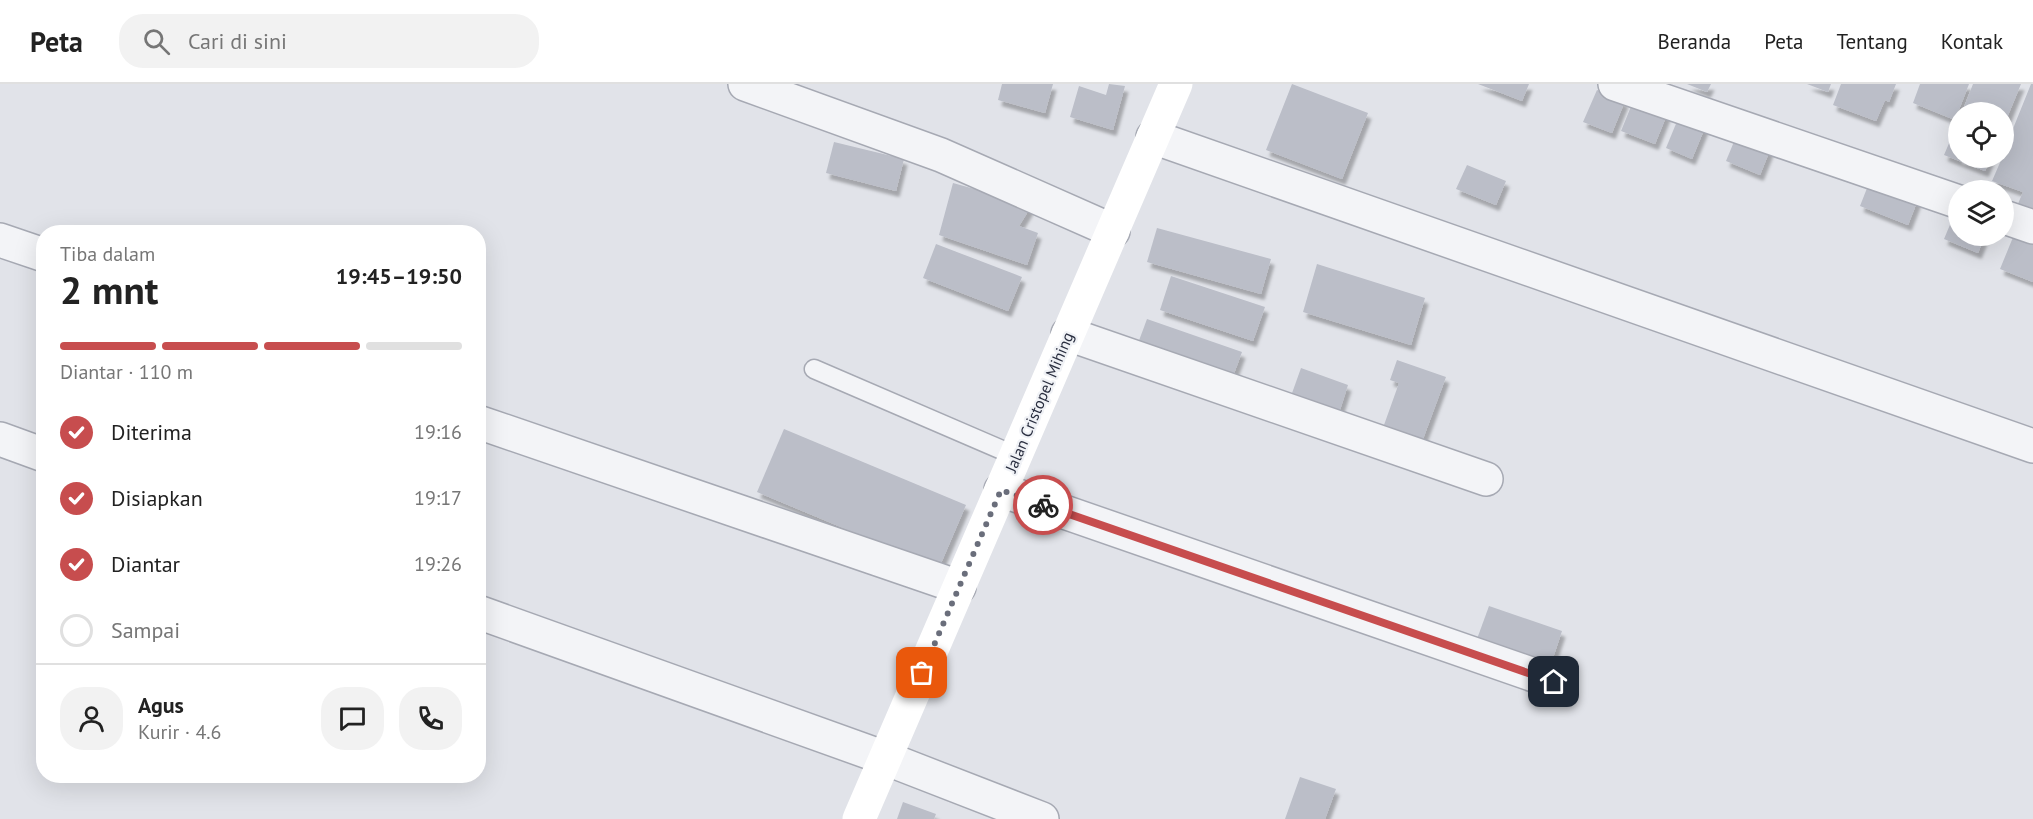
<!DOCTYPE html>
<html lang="id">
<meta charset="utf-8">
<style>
:root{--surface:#fff;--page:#f2f2f2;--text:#222;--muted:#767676;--line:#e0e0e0;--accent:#c74d4e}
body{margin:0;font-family:"PT Sans",sans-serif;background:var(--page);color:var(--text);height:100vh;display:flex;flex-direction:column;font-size:22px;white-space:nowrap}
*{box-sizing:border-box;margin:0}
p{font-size:20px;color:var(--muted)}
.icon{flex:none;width:33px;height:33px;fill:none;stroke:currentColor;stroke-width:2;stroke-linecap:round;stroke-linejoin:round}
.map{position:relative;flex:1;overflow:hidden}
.panel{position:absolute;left:36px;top:141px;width:450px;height:558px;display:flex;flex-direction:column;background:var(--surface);border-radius:24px;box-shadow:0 6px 24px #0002}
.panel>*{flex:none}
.controls{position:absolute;left:1948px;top:18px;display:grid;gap:12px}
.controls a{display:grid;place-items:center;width:66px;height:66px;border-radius:50%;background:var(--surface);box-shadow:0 6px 24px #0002;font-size:30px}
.pin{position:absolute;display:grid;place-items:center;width:51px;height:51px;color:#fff;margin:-26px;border-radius:12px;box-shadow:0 3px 9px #0006}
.courier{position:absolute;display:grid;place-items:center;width:60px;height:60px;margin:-30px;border:4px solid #c74d4e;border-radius:50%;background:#fff;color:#222;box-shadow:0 2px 8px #0007}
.summary em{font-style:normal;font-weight:800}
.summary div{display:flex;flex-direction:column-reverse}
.summary{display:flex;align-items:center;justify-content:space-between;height:102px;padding:0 24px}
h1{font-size:39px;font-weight:800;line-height:45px}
.bar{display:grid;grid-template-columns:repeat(4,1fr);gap:9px 6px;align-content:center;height:72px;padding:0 24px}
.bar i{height:8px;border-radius:4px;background:var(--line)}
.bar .current{background:var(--accent)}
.bar p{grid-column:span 4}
.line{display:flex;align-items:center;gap:15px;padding:0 24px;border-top:2px solid var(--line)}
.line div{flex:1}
.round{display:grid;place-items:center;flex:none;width:63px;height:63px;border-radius:24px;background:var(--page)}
ol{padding:0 24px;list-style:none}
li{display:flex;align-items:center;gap:18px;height:66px}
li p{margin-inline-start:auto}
li .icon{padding:6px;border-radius:50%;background:var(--accent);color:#fff;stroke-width:4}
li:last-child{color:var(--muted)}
li i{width:33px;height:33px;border:3px solid var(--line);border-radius:50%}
header{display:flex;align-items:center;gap:36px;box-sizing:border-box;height:84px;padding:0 30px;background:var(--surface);border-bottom:2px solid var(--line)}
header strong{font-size:28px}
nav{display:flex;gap:33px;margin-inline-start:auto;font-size:21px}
.search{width:420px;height:54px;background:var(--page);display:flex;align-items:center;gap:15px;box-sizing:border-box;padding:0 21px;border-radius:24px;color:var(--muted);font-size:22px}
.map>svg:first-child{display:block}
.building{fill:#bbbec8;filter:url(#shadow)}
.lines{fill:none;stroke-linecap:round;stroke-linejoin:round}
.lane-casing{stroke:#a6a9b3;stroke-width:21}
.street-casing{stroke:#a6a9b3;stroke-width:36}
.lane{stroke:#f3f4f7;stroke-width:18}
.street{stroke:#f3f4f7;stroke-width:33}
.secondary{stroke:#fff;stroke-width:33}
.done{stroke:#6a6e7b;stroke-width:6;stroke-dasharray:0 10.8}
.route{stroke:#c74d4e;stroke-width:8}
.labels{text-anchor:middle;stroke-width:4.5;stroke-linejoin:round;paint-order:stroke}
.street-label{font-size:16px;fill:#2a2f40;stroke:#f0f2f6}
</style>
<header>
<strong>Peta</strong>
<div class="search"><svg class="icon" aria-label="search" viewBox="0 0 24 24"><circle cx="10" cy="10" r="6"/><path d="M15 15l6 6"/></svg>Cari di sini</div>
<nav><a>Beranda</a><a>Peta</a><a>Tentang</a><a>Kontak</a></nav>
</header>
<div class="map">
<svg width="2033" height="735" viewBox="0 0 2033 735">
<defs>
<filter id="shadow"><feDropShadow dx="3.5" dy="6" stdDeviation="1.5" flood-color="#0004"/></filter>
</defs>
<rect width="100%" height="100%" fill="#e1e3e9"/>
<g class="building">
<path d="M1002 0H1053L1045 29 998 16Z"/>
<path d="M1109 0 1125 2 1113 46 1070 33 1079 2 1106 11Z"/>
<path d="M1292 0 1368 29 1342 95 1266 66Z"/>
<path d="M1478 0H1529L1522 17Z"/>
<path d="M1687 0H1711L1707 8Z"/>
<path d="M1807 0H1831L1828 8Z"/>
<path d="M1841 0H1896L1889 18 1885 16 1876 37 1833 21Z"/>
<path d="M1920 0H1969L1955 36 1913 19Z"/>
<path d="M1973 0H2021L2004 41V28H1962Z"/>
<path d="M2031 0H2033V136L2014 129 2023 108 1992 97 2002 74H2004V67Z"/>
<path d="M1597 6 1625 17 1612 49 1583 38Z"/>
<path d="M1634 15 1668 28 1655 60 1621 47Z"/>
<path d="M1680 30 1706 41 1692 75 1666 64Z"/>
<path d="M1959 36V74H1991L1985 87 1944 71Z"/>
<path d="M1738 48 1772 61 1760 91 1726 77Z"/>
<path d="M834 58 904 75 896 107 826 89Z"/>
<path d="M1467 81 1506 97 1496 121 1456 105Z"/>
<path d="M1871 94 1919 113 1908 141 1860 122Z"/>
<path d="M953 99 1032 121 1019 142 1038 149 1027 181 939 151Z"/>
<path d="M1957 124 1959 152H1985L1978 169 1944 155Z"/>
<path d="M1157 144 1271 175 1261 210 1147 178Z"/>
<path d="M2016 146 2033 153V198L2000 185Z"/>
<path d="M936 160 1022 193 1008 227 923 194Z"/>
<path d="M1317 180 1425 214 1411 261 1303 228Z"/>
<path d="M1171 192 1265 223 1253 257 1160 226Z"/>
<path d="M1147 235 1242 268 1232 295 1137 262Z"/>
<path d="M1397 276 1446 293 1423 355 1384 341 1399 299 1390 296Z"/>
<path d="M1301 284 1348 301 1339 329 1291 312Z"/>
<path d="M784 345 966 421 939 484 757 408Z"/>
<path d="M1489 522 1562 547 1551 580 1477 555Z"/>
<path d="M1300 693 1336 705 1325 735H1285Z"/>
<path d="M903 718 936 730 934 735H897Z"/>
</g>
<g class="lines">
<g class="lane-casing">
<path id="lane" d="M814 285 1016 372"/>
</g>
<g class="street-casing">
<g id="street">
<path d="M745 0 941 71 1113 147"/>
<path d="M1615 0 1959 118"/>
<path d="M1153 53 2033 362"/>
<path d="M2004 133 2033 143"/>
<path d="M0 156 44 171"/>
<path d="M1068 250 1486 395"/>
<path d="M478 338 959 503"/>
<path d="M0 355 44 371"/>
<path d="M1001 406 1554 598"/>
<path d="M478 528 885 674 1042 735"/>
</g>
</g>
<use href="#lane" class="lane"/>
<use href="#street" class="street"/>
<path class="secondary" d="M859 735 1176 0"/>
</g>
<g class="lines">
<path class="done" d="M922 589 1001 406 1043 421"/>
<path class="route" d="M1043 421 1554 598"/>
</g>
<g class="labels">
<g class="street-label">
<text transform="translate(1039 318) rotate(-67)" y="6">Jalan Cristopel Mihing</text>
</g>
</g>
</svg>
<div class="controls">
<a><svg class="icon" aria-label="locate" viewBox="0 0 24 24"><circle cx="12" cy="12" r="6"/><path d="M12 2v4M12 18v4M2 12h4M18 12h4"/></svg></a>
<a><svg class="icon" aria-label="layers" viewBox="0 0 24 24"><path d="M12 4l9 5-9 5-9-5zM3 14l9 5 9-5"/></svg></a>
</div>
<div class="pin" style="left:922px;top:589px;background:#ea580c"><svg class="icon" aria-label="bag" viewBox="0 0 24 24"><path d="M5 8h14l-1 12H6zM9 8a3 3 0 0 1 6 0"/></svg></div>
<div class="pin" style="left:1554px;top:598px;background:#1f2937"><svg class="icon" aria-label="home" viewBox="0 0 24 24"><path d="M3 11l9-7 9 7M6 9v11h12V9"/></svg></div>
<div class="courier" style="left:1043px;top:421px"><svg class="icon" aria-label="bike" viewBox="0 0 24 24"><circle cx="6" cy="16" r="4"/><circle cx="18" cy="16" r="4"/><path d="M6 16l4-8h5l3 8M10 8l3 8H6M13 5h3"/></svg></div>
<section class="panel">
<div class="summary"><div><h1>2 mnt</h1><p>Tiba dalam</p></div><em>19:45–19:50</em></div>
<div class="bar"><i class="current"></i><i class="current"></i><i class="current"></i><i></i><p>Diantar · 110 m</p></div>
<ol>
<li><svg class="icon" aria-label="check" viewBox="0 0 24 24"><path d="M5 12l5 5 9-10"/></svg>Diterima<p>19:16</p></li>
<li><svg class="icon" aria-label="check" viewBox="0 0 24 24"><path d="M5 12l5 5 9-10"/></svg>Disiapkan<p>19:17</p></li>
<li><svg class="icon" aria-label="check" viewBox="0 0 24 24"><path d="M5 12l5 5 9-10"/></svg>Diantar<p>19:26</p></li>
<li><i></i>Sampai</li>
</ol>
<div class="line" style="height:108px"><a class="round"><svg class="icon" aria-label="person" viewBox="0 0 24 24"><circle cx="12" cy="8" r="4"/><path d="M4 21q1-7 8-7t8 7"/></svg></a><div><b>Agus</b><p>Kurir · 4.6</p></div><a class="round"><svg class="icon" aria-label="chat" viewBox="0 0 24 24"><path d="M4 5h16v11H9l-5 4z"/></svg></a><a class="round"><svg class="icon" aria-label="phone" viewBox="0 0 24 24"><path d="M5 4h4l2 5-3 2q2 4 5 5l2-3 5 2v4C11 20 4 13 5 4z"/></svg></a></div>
</section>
</div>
